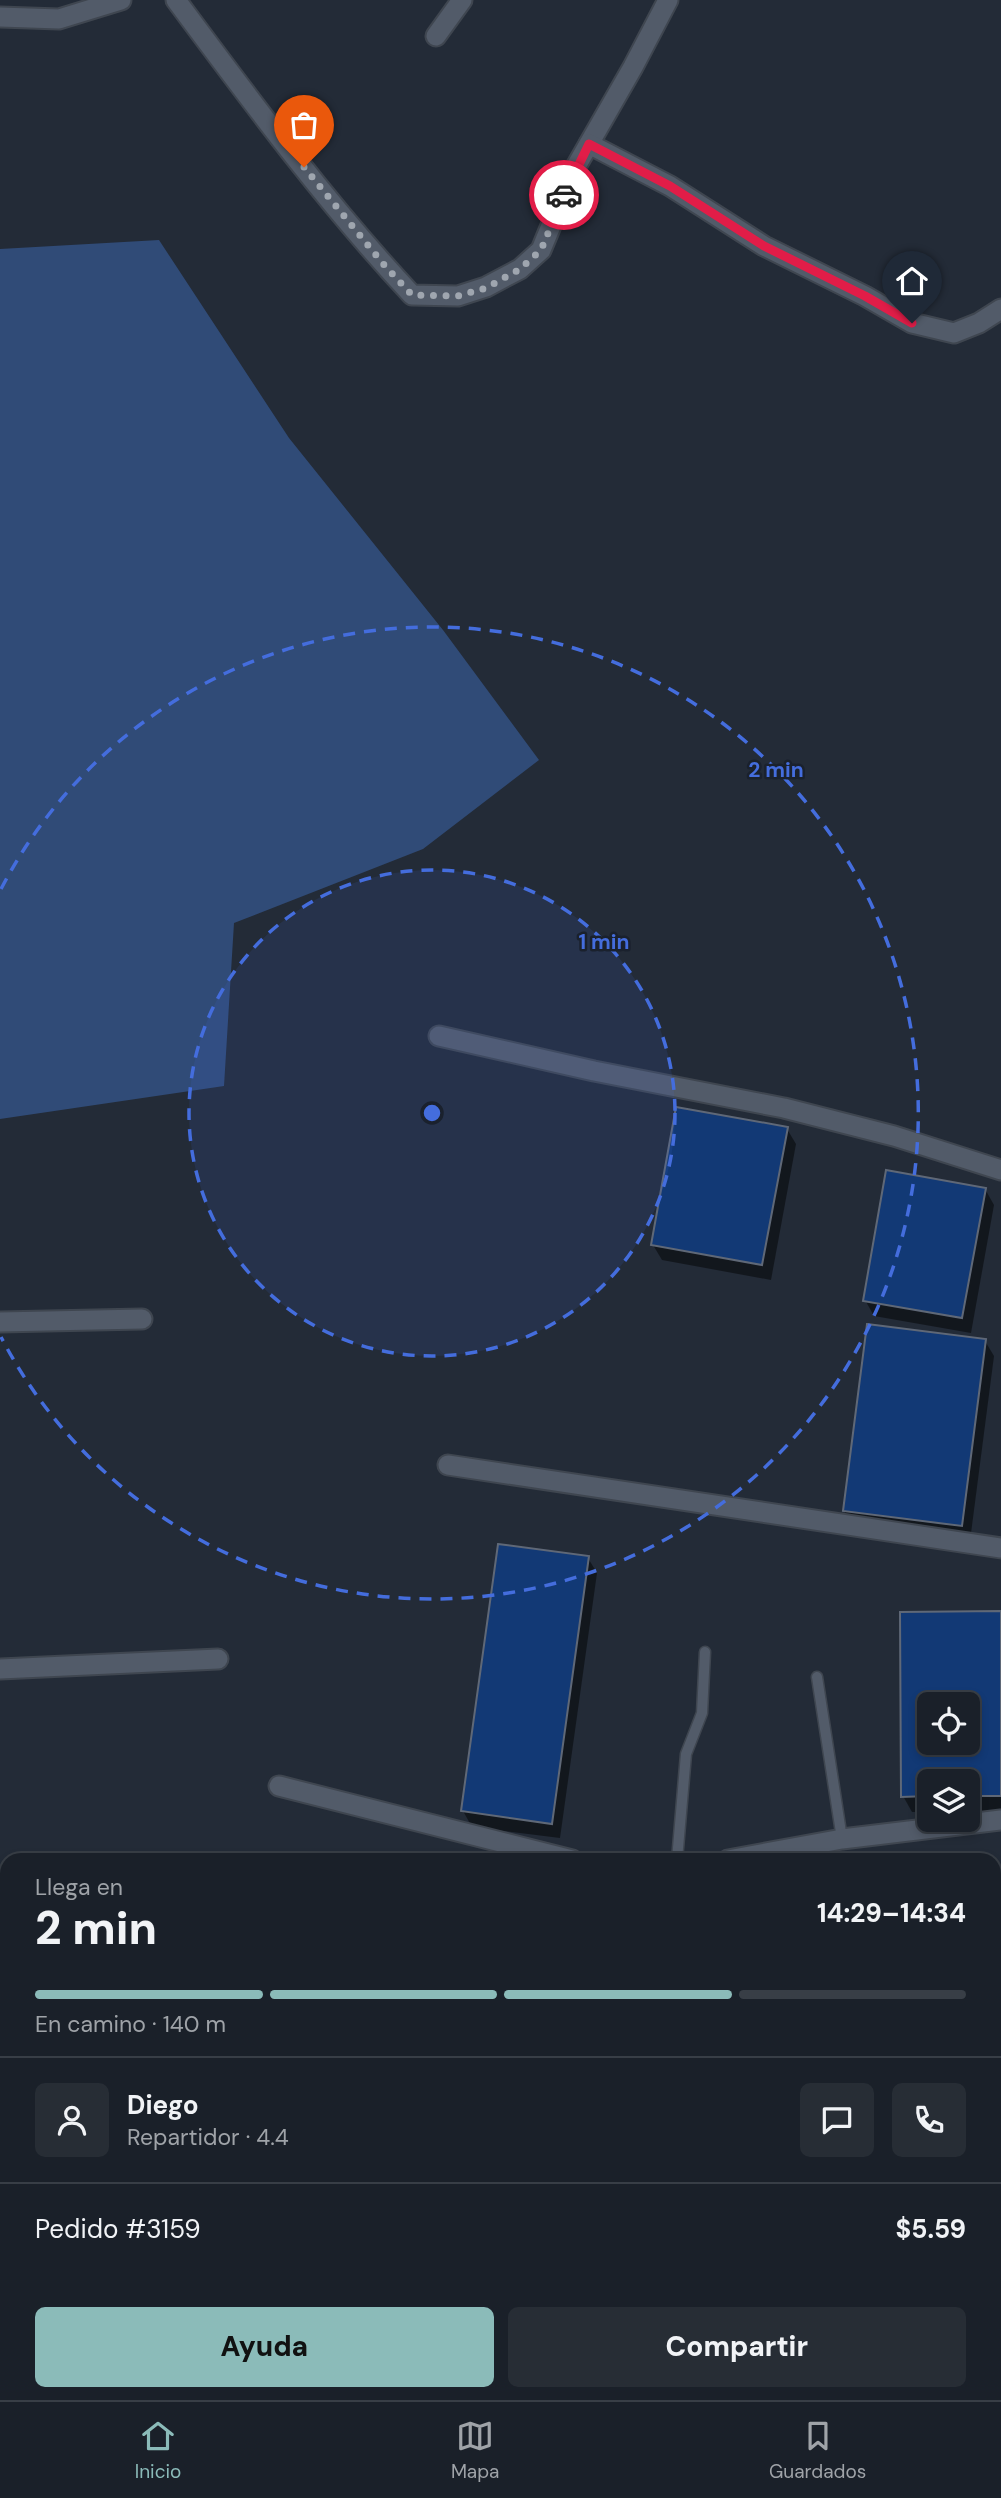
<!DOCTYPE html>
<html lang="es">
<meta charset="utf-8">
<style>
:root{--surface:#1a2029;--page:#272d35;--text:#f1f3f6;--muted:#9fa3a8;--line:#383e46;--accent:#8bbbb9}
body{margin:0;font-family:"DM Sans",sans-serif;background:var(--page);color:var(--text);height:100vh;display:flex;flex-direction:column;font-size:26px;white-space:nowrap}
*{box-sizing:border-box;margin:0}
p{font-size:23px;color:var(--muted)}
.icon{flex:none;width:38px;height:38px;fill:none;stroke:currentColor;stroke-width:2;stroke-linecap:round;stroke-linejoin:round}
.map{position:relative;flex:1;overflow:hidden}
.side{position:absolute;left:0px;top:1853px;width:1001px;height:548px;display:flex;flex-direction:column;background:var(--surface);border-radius:21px 21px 0 0;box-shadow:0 4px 10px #0003,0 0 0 2px var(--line)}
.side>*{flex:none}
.buttons{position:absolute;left:917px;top:1692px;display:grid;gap:14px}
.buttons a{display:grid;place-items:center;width:63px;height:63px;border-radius:10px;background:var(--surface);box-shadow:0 4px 10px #0003,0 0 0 2px var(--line);font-size:35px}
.pin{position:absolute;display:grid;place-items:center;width:60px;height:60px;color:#fff;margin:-72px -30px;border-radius:50% 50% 50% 0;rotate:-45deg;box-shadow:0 0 7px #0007}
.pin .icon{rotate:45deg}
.courier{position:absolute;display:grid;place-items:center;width:70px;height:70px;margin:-35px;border:5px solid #e11d48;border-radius:50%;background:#fff;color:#222;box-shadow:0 2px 9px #0007}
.summary em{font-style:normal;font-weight:800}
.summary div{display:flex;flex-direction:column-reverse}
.summary{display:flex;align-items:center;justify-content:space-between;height:119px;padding:0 35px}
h1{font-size:46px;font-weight:800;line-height:52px}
.bar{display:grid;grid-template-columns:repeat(4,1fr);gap:10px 7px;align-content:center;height:84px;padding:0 35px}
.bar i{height:9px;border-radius:5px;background:var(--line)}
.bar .on{background:var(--accent)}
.bar p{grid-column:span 4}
.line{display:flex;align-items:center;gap:18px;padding:0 35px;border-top:2px solid var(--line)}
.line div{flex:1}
.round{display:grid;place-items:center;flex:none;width:74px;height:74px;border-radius:10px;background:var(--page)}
.button{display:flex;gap:14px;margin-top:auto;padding:14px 35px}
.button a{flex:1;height:80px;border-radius:10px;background:var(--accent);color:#111;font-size:28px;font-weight:800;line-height:80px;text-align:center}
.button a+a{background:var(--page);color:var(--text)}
.dock{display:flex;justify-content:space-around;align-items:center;height:98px;border-top:2px solid var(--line);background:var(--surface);font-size:19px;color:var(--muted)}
.dock a{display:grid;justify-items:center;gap:4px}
.dock .on{color:var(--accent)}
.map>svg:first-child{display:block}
.green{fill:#304b77}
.shadow{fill:#0007;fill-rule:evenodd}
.building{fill:#123975;stroke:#5f6877;stroke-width:2;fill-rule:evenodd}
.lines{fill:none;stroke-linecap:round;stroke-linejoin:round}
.lane-casing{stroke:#3f4650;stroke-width:13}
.street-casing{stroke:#3f4650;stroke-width:23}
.primary-casing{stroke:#3f4650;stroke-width:24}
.lane{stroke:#525b69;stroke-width:10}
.street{stroke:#525b69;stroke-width:19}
.primary{stroke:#5f80b3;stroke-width:21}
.done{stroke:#9fa6af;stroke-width:7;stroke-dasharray:0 12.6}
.route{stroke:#e11d48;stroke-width:9}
.ring{fill:none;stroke:#446ddd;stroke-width:3.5;stroke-dasharray:12 9}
.centre{fill:#446ddd;stroke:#1a212d;stroke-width:3.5}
.ring-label{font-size:21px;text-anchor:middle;font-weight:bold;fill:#446ddd;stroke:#1a212d;stroke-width:5;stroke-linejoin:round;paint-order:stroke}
</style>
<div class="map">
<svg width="1001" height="2400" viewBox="0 0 1001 2400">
<rect width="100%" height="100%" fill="#232b37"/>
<path class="green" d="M159 240 289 438 443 630 539 760 423 849 234 923 224 1086 0 1119V249Z"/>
<g class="shadow">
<path d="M787 1129 796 1144 771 1280 662 1260 653 1245Z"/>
<path d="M985 1189 994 1205 971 1333 874 1316 865 1300Z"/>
<path d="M985 1341 994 1356 970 1541 853 1526 844 1511Z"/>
<path d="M588 1558 597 1573 560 1838 472 1827 463 1811Z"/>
<path d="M1001 1612V1811H968V1782H929V1812H912L903 1796 902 1613ZM929 1704H968V1743H929Z"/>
</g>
<g class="building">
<path d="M676 1107 788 1127 762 1265 651 1245Z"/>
<path d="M886 1170 986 1188 962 1318 863 1301Z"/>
<path d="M867 1324 986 1339 962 1526 843 1511Z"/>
<path d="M498 1544 589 1556 552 1824 461 1811Z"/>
<path d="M1001 1611V1796H968V1782H929V1796L901 1797 900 1612ZM929 1704H968V1743H929Z"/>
</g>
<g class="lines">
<g class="lane-casing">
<g id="lane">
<path d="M817 1677 842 1839"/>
<path d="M677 1860 686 1754 702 1713 705 1652"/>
</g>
</g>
<g class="street-casing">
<g id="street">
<path d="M176 0C251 101 326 203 412 295L458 296 486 287 520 269 541 250 574 170 633 67 668 0"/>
<path d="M0 17 59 19 121 0"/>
<path d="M436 36 462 0"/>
<path d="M589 144 670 186 764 246 865 296 912 323 954 333 979 323 1001 309"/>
<path d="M439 1036 594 1071 784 1108 894 1136 1001 1170"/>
<path d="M0 1322 142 1319"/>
<path d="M448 1465 1001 1548"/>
<path d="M0 1669 218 1659"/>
<path d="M279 1786 572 1860"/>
<path d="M728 1860 842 1839 1001 1820"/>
<path d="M994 2195 1001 2192"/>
<path d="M0 2238 7 2230"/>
</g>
</g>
<g class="primary-casing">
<g id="primary">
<path d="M401 2394 420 2400"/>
<path d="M84 2400 120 2394"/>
<path d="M285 2400H295"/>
</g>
</g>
<use href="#lane" class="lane"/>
<use href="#street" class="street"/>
<use href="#primary" class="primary"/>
</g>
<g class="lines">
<path class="done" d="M304 167 385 266 412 295 458 296 486 288 520 269 541 250 564 195"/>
<path class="route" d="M564 195 589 144 670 186 764 246 865 296 912 323"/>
</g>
<circle cx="432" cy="1113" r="243" fill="#446ddd" fill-opacity=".12"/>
<g class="ring">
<circle cx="432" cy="1113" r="243"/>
<path d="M1 889A486 486 0 1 1 1 1337"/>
</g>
<circle cx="432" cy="1113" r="10" class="centre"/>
<g class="ring-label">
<text x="776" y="777">2 min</text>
<text x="604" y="949">1 min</text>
</g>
</svg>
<div class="buttons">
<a><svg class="icon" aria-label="locate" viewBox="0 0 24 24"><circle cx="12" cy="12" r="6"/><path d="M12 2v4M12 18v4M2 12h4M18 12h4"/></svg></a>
<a><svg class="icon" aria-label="layers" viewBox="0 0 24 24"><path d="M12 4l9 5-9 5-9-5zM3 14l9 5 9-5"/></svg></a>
</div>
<div class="pin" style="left:304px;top:167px;background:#ea580c"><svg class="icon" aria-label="bag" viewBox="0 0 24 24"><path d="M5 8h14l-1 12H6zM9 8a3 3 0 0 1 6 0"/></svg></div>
<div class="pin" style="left:912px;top:323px;background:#1f2937"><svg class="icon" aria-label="home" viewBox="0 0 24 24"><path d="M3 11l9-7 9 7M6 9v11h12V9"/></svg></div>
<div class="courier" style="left:564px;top:195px"><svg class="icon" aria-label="car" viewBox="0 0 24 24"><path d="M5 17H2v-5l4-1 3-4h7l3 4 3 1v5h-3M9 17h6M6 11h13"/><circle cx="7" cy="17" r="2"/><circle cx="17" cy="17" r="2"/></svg></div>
<section class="side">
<div class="summary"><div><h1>2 min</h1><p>Llega en</p></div><em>14:29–14:34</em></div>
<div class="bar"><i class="on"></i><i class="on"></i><i class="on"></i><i></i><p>En camino · 140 m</p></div>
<div class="line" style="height:126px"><a class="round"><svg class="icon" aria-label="person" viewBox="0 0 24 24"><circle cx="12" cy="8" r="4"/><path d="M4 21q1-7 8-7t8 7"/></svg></a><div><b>Diego</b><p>Repartidor · 4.4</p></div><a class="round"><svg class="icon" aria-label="chat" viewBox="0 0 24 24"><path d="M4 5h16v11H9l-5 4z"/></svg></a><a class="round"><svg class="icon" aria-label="phone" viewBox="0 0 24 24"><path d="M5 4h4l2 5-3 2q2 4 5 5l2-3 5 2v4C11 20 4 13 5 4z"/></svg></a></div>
<div class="line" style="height:91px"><div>Pedido #3159</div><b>$5.59</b></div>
<div class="button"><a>Ayuda</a><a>Compartir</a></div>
</section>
</div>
<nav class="dock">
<a class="on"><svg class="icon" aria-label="home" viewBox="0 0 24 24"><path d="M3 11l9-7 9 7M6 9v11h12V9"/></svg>Inicio</a>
<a><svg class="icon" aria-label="map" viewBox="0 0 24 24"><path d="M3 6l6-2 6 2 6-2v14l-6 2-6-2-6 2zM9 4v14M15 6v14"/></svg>Mapa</a>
<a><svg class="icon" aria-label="saved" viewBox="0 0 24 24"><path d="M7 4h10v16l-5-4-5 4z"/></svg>Guardados</a>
</nav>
